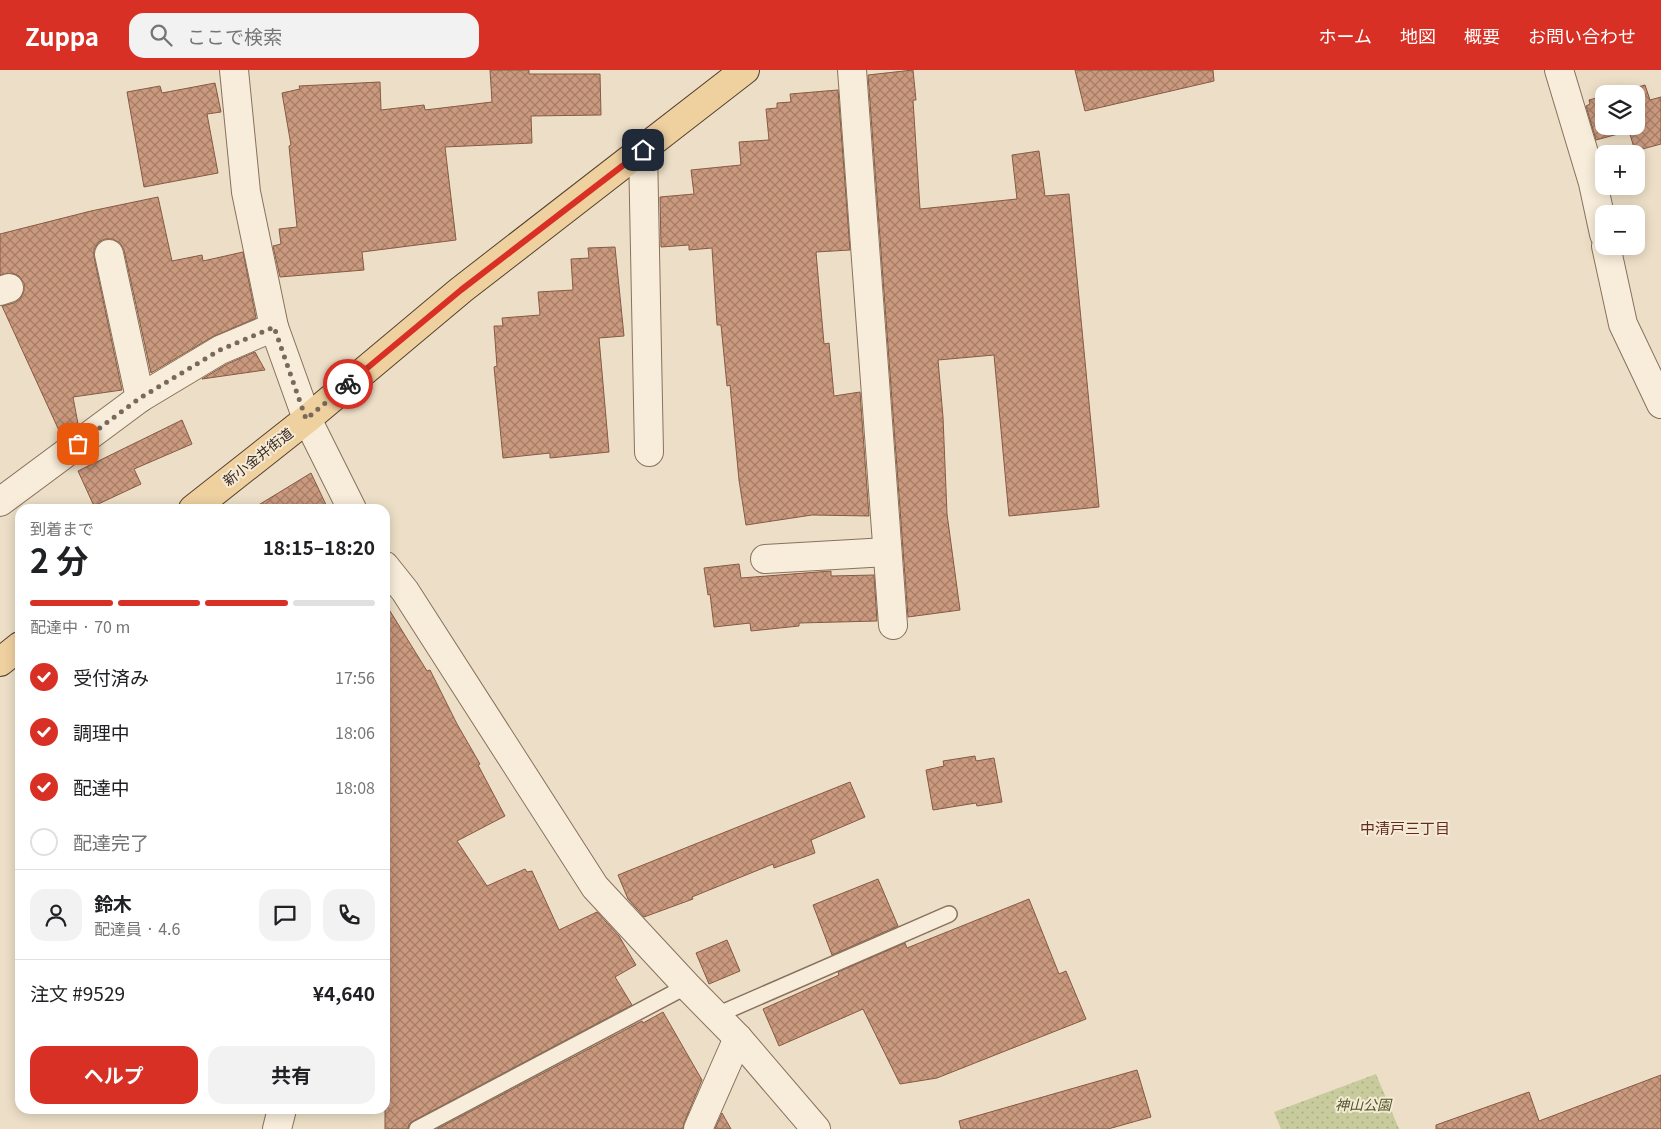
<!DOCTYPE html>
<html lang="ja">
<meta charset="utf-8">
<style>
:root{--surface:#fff;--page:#f2f2f2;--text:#202124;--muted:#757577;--line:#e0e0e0;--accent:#d93025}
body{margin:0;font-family:Georgia,"Noto Sans JP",serif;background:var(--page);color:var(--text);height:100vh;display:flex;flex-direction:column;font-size:19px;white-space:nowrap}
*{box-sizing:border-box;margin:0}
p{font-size:16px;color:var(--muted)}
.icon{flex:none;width:28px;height:28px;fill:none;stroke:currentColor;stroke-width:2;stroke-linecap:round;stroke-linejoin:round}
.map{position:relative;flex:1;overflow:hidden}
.sheet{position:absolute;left:15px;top:434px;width:375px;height:610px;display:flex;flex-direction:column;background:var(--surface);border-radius:15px;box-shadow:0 2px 12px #0003}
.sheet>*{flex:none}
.tools{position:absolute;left:1595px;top:15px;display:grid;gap:10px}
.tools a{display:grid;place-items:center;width:50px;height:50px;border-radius:10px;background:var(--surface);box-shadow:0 2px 12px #0003;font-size:25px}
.pin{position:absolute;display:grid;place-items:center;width:42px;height:42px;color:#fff;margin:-21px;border-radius:10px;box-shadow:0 2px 8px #0006}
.courier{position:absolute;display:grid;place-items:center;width:50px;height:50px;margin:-25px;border:4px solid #d93025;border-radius:50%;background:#fff;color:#222;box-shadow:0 1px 6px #0007}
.summary em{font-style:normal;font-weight:700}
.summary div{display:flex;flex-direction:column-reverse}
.summary{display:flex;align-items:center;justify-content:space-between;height:85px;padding:0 15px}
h1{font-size:32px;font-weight:700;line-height:38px}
.bar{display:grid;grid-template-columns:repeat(4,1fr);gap:8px 5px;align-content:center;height:60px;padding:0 15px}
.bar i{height:6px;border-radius:4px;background:var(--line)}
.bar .current{background:var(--accent)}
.bar p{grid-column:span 4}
.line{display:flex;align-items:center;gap:12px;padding:0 15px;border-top:1px solid var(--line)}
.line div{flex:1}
.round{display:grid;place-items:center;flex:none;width:52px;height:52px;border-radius:15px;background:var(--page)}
ol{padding:0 15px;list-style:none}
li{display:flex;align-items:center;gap:15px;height:55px}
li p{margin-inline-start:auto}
li .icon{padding:5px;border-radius:50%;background:var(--accent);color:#fff;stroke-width:4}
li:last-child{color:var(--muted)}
li i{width:28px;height:28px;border:2px solid var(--line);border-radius:50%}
.action{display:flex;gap:10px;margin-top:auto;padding:10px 15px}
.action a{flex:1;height:58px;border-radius:15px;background:var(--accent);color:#fff;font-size:20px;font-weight:700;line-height:58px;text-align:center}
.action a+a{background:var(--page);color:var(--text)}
header{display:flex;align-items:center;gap:30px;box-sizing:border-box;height:70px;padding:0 25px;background:var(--accent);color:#fff}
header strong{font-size:24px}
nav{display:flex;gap:28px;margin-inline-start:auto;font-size:18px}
.search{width:350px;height:45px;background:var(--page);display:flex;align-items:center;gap:12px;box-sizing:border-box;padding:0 18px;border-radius:15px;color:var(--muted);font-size:19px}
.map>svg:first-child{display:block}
.park{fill:url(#park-dots)}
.building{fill:url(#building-cross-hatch);stroke:#875a43}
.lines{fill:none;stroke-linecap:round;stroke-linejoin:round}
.service-casing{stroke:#88715d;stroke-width:18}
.minor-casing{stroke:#88715d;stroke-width:30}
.primary-casing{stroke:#564030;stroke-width:30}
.service{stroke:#f8edda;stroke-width:15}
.minor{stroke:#f8edda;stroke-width:28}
.primary{stroke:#efd1a0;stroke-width:28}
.done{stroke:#78695a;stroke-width:5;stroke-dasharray:0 9}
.route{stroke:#d93025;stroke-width:6}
.labels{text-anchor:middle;stroke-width:4;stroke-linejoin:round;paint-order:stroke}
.street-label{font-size:14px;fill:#392a20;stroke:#f5ead6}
.park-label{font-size:14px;font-style:italic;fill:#4c5527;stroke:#f5ead6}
.neighbourhood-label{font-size:15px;fill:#642b21;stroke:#f5ead6}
</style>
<header>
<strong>Zuppa</strong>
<div class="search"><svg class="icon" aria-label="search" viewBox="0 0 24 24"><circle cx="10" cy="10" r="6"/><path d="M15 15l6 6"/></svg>ここで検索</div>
<nav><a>ホーム</a><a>地図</a><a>概要</a><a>お問い合わせ</a></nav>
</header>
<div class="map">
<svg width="1661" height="1059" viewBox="0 0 1661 1059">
<defs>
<pattern id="park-dots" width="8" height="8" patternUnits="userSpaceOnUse" patternTransform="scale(1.25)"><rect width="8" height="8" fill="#c8cb9b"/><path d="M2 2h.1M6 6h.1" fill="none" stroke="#adae85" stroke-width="1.8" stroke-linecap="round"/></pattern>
<pattern id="building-cross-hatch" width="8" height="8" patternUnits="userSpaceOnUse" patternTransform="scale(1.25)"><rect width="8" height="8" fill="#ca997e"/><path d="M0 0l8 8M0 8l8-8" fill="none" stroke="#a57d67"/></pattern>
</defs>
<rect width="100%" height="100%" fill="#eddfc7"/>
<path class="park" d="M1376 1004 1399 1059H1281L1274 1042Z"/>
<g class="building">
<path d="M490 0H529V4H600L601 45 531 46 532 73 445 77 456 170 362 182 364 200 280 207 273 176 281 174 279 159 297 157 289 76 291 75 282 23 300 19 299 16 380 12 381 40 424 35 425 40 492 32Z"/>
<path d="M913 0 916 30H913L920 139 1017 129 1012 85 1039 81 1045 126 1069 124 1099 437 1009 446 994 285 938 290 943 347 947 444 960 540 908 547 868 5Z"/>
<path d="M1075 0H1213L1214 11 1085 41Z"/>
<path d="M215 13 221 42 207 44 218 103 144 117 127 22 160 16 162 23Z"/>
<path d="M1645 15 1650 30 1661 27V74L1635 81 1629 61 1596 70 1586 36 1590 34 1589 30 1604 26V56H1636V24H1613Z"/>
<path d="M838 20 850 180 816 182 824 274 829 273 834 326 860 322 869 446 812 445 746 455 739 410 730 315 727 316 721 255H717L712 178 689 180V175L661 177 660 127 694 124 691 100 741 95 739 72 769 70 766 39 777 38V33L791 32 790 24Z"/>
<path d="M158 127 172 191 202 185 203 191 243 182 256 248 212 267 151 303 124 180 120 173 113 169H105L99 172 94 179V187L122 320 73 327 78 354 62 367 2 236 14 233 20 229 24 221V213L19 206 12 203 0 205V164L91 141Z"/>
<path d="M615 177 624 266 599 268 609 382 550 388V383L503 388 494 297 497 296 494 256H503L502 248 540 245 538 222 573 220 571 189 589 188 588 178Z"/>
<path d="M255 282 265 300 202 309 227 294Z"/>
<path d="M182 350 192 374 134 399 141 414 94 436 78 401Z"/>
<path d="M311 403 328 439H252Z"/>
<path d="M739 494 741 508 831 501V506L874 505 877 551 799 553V556L751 561 750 553 714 557 710 524 708 525 704 498Z"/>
<path d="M385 533 427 601 430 600 457 654 480 694 478 695 505 746 457 771 487 816 525 799 527 802 532 801 559 860 597 842 619 866 636 895 615 907 632 935 413 1051 409 1054 408 1059H385Z"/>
<path d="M975 686 976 691 994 688 1002 732 977 736 976 733 933 740 926 700 944 696 943 691Z"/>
<path d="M850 712 865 747 811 770 815 783 774 798 773 794 692 827 693 829 644 847 628 829 618 805Z"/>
<path d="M878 809 898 856 832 885 813 835Z"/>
<path d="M1029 829 1059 904 1066 901 1086 949 937 1008 900 1014 863 939 779 976 763 939 839 905 838 902 905 873 907 878Z"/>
<path d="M727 870 740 901 709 914 696 883Z"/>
<path d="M663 942 702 1010 684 1053 683 1059H437L642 951 643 953Z"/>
<path d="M1137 1000 1151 1047 1108 1059H961L959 1051Z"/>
<path d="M1661 1005V1059H1436V1055L1529 1022 1539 1051Z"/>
<path d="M722 1043 731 1059H715Z"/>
</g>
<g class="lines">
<g class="service-casing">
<g id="service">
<path d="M717 945 949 844"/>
<path d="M417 1059 687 916"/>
</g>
</g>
<g class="minor-casing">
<g id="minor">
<path d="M234 0 246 122 274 257 307 349 352 439"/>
<path d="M852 0 893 555"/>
<path d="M1559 0 1593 113 1604 164"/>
<path d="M643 80 649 382"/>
<path d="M1606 176 1623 254 1661 334"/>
<path d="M109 184 140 328"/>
<path d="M0 221 9 218"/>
<path d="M0 432 140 328 220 280 274 257"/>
<path d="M765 489 887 482"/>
<path d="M385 496 405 521 595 817 687 916 738 968 816 1059"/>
<path d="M277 1059 282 1039"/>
<path d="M698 1059 738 968"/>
</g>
</g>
<g class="primary-casing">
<g id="primary">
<path d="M193 439 307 349 461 220 745 0"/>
<path d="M0 592 20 576"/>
</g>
</g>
<use href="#service" class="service"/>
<use href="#minor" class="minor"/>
<use href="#primary" class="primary"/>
</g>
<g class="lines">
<path class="done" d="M78 374 140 328 220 280 274 257 306 349 348 314"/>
<path class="route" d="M348 314 461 220 643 80"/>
</g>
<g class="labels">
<g class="street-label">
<text transform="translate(258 387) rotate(-38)" y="5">新小金井街道</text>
</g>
<g class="park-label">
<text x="1363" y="1040">神山公園</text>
</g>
<g class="neighbourhood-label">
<text x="1405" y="764">中清戸三丁目</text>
</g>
</g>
</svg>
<div class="tools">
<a><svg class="icon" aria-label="layers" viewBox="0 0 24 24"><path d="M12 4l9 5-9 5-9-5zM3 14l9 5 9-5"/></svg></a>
<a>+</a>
<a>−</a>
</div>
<div class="pin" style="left:78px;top:374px;background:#ea580c"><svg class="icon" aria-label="bag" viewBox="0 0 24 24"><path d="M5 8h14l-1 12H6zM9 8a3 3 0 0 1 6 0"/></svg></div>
<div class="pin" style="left:643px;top:80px;background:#1f2937"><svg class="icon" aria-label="home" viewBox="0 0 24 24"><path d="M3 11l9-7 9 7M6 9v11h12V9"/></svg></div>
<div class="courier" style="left:348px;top:314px"><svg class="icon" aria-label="bike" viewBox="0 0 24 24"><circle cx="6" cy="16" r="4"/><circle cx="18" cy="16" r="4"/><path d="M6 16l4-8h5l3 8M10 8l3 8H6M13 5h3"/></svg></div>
<section class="sheet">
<div class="summary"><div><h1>2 分</h1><p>到着まで</p></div><em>18:15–18:20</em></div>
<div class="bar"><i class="current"></i><i class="current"></i><i class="current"></i><i></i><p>配達中 · 70 m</p></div>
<ol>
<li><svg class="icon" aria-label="check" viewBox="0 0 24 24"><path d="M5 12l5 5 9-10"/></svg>受付済み<p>17:56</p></li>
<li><svg class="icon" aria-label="check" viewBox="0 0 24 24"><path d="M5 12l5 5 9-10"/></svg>調理中<p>18:06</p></li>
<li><svg class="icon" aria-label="check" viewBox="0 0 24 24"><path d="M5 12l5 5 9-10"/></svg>配達中<p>18:08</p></li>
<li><i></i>配達完了</li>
</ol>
<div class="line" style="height:90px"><a class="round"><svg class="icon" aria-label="person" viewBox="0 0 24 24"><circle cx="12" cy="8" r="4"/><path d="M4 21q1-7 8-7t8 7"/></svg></a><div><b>鈴木</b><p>配達員 · 4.6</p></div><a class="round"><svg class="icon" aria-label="chat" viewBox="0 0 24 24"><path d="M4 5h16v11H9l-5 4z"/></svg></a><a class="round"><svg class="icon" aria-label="phone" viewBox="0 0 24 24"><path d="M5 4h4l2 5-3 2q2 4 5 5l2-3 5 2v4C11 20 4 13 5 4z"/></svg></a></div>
<div class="line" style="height:65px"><div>注文 #9529</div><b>¥4,640</b></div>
<div class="action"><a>ヘルプ</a><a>共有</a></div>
</section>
</div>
